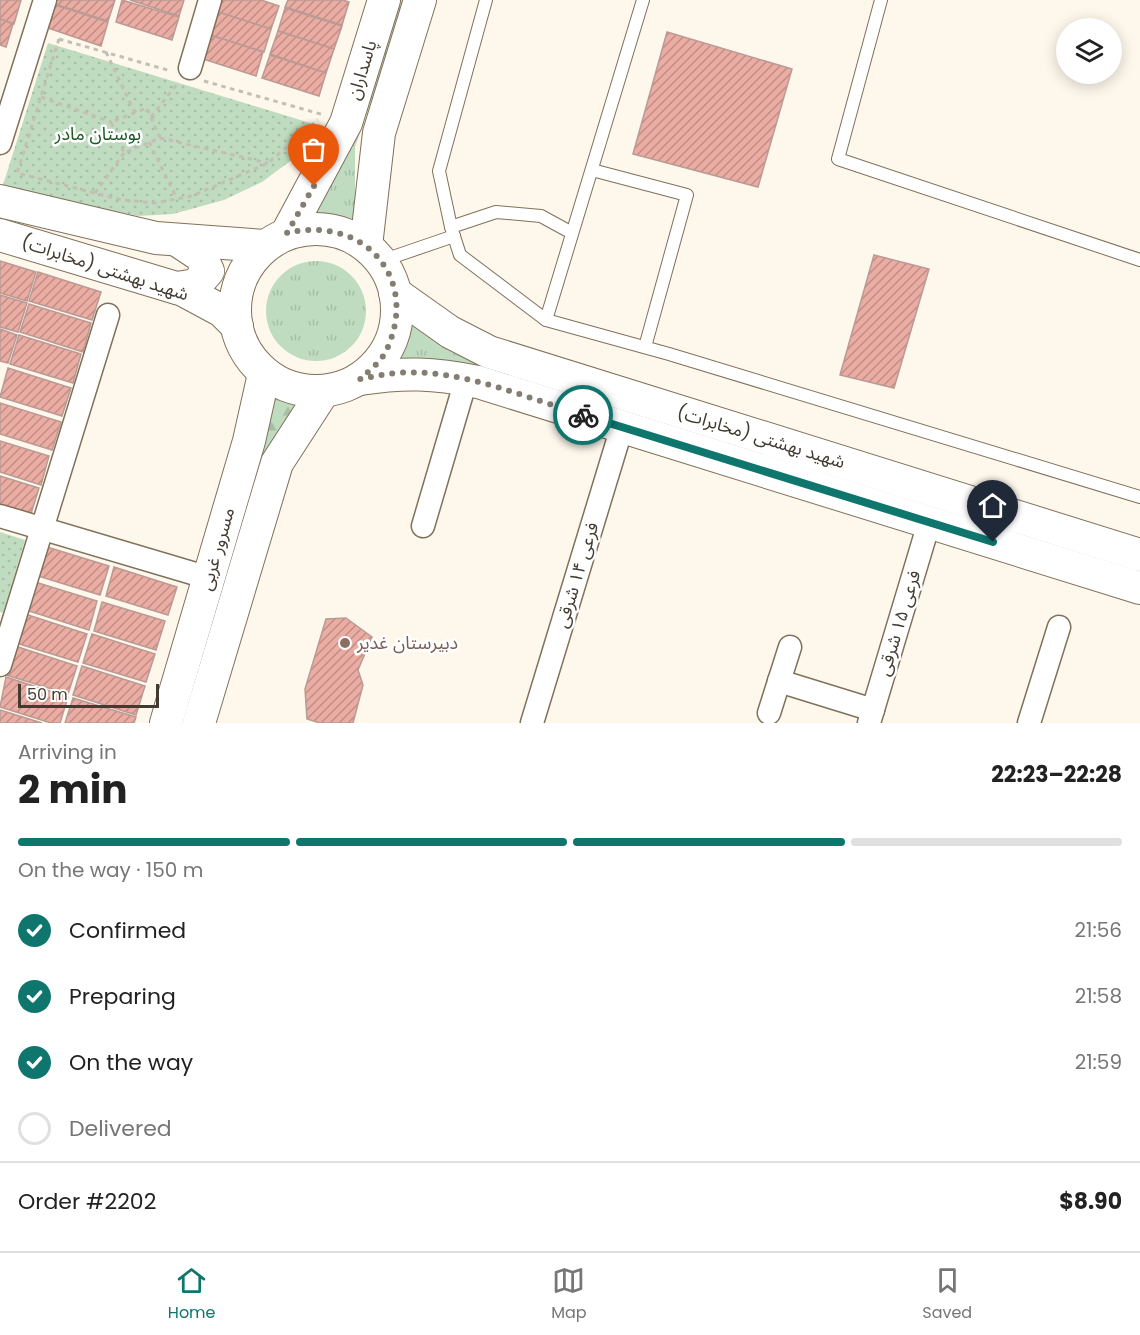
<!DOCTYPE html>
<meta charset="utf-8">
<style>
:root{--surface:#fff;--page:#f6f6f6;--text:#222;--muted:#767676;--line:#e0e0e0;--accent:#0f766e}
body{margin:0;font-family:Poppins,"Noto Sans Arabic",sans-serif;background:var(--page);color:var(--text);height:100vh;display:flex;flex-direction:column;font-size:22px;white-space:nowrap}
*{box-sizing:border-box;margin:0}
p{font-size:20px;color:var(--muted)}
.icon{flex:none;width:33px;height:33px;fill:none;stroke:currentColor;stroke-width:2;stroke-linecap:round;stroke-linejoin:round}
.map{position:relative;height:723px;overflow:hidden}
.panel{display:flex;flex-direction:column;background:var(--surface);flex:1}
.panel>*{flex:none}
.fabs{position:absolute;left:1056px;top:18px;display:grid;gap:12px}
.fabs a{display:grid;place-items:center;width:66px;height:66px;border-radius:50%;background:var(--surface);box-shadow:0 3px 15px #0003;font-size:30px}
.scale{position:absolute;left:18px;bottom:15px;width:141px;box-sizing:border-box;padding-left:6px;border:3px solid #423b31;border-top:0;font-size:16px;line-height:21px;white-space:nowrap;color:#423b31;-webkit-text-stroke:4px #fff;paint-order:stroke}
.pin{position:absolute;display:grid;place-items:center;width:51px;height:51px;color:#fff;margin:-62px -26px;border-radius:50% 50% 50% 0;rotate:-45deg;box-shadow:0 0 6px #0007}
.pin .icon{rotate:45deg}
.courier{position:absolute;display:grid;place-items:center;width:60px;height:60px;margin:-30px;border:4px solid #0f766e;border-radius:50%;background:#fff;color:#222;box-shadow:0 2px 8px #0007}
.summary em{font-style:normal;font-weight:700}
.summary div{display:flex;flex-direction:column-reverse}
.summary{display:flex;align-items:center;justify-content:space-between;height:102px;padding:0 18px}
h1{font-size:39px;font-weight:700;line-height:45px}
.bar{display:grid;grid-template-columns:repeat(4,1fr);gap:9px 6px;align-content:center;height:72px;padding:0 18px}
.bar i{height:8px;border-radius:4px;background:var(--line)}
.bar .on{background:var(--accent)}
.bar p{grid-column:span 4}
.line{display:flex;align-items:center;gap:15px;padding:0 18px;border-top:2px solid var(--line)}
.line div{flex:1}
ol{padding:0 18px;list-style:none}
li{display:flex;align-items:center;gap:18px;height:66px}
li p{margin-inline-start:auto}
li .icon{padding:6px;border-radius:50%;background:var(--accent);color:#fff;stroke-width:4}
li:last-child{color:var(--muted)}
li i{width:33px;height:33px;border:3px solid var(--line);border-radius:50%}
.tabs{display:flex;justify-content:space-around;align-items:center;height:84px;border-top:2px solid var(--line);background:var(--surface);font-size:16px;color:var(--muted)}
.tabs a{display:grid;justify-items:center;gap:3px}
.tabs .on{color:var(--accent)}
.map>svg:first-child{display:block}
.grass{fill:url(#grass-tufts)}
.forest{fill:url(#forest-firs)}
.park{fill:url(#park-dots)}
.building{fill:url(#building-hatch);stroke:#ba9a95;stroke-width:1.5}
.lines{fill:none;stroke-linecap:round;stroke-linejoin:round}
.service-casing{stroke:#80715a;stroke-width:14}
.minor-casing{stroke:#80715a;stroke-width:25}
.secondary-casing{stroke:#80715a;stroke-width:34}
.path{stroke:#c5beb4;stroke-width:3;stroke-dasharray:4.5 4.5;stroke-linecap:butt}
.service{stroke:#fff;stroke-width:12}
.minor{stroke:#fff;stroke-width:22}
.secondary{stroke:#fff;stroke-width:32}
.done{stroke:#847d72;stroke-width:6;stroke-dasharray:0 10.8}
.route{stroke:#0f766e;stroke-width:8}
.education-dot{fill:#8d6e63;stroke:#fff;stroke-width:2}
.labels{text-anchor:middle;stroke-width:5;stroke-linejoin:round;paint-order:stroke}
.street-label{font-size:18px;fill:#423b31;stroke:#fff}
.park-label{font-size:18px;fill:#1b5722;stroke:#fff}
.education-label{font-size:18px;fill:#785e54;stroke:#fff;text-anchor:start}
</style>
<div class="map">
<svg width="1140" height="723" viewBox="0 0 1140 723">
<defs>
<pattern id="grass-tufts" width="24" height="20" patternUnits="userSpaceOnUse" patternTransform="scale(1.5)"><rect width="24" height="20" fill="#bfdcc0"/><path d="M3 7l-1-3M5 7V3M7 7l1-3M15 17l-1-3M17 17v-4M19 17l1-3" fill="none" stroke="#a5bea5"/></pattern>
<pattern id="forest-firs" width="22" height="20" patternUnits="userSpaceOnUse" patternTransform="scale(1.5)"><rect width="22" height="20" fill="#bfdcc0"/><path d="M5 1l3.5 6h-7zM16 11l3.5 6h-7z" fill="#a5bea5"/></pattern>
<pattern id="park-dots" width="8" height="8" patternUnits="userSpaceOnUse" patternTransform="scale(1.5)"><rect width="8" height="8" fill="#bfdcc0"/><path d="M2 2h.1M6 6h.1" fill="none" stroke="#a5bea5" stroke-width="1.8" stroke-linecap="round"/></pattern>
<pattern id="building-hatch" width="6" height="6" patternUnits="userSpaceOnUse" patternTransform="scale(1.5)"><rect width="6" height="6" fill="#ebada3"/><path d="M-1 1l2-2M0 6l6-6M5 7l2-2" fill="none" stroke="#c08e85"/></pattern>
</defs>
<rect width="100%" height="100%" fill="#fef7ec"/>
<g class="grass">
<path d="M390 0H407L355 147V213L358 234 336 222 305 217Z"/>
<circle cx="316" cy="311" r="50"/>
<path d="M405 319 451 352 496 370 557 387 555 398 391 364 401 344Z"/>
</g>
<path class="forest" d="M269 387 286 399 301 403 190 723H174Z"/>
<g class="park">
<path d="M48 43 320 126 297 156 262 182 224 200 173 214 138 216 2 188Z"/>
<path d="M0 532 25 540 3 613 0 612Z"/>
</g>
<g class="building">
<path d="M0 0H21L14 24 0 19Z"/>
<path d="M53 0H115L108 21 52 3Z"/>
<path d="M122 0 179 17 172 40 116 22Z"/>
<path d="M130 0H184L179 16Z"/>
<path d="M218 0H261L279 6 271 29 215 11Z"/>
<path d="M288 0H343L349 2 342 25 285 7Z"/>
<path d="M52 4 108 22 101 46 45 27Z"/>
<path d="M285 8 342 26 334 49 278 31Z"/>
<path d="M215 11 271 29 264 52 207 34Z"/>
<path d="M0 19 13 24 6 47 0 45Z"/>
<path d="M278 31 334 49 326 73 270 54Z"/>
<path d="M667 32 792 69 758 187 633 154Z"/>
<path d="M207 34 263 52 256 76 200 58Z"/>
<path d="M270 55 326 73 319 96 262 78Z"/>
<path d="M874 255 929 269 894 388 840 375Z"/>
<path d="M0 261 36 272 27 301 0 293Z"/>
<path d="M38 272 101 292 92 320 29 301Z"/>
<path d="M0 295 27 303 18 332 0 327Z"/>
<path d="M29 304 91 323 83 352 20 332Z"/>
<path d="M0 329 17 335 8 363 0 361Z"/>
<path d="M19 335 81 354 73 383 10 364Z"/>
<path d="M8 368 71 388 62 416 0 397Z"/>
<path d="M0 403 61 422 52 450 0 434Z"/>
<path d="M0 441 49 456 41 485 0 472Z"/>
<path d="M0 476 39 488 30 517 0 508Z"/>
<path d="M47 547 109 566 100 595 38 576Z"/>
<path d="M114 567 177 587 168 615 106 596Z"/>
<path d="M35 582 97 601 89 630 26 610Z"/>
<path d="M102 602 165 621 156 650 94 631Z"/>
<path d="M25 614 87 634 78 662 16 643Z"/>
<path d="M346 618 372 637 358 670 363 685 353 723H320L307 719 305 689 326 619Z"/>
<path d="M92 634 155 654 146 682 83 663Z"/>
<path d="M15 646 77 666 68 694 6 675Z"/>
<path d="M82 666 145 686 136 715 73 695Z"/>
<path d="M6 677 68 697 60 723H51L0 707Z"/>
<path d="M73 698 136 717 134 723H65Z"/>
<path d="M0 710 42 723H0Z"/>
</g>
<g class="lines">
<g class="service-casing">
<g id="service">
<path d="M881 0 838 159 1140 260"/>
<path d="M592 170 687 195 645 347"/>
<path d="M451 227 439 171 486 0"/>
<path d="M572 233 541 216 496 212 451 227 460 255 546 320 669 354 1140 497"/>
<path d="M381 261 454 236"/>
<path d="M546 320 643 0"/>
</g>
</g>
<g class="minor-casing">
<g id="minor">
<path d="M190 68 210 0"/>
<path d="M0 143 45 0"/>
<path d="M0 516 209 578"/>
<path d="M423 526 466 380"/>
<path d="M0 665 108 315"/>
<path d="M779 681 873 710"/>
<path d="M769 713 790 647"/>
<path d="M532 723 622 427"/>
<path d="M869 723 929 523"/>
<path d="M1029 723 1059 627"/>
</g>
</g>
<g class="secondary-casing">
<g id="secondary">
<path d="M0 201 156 238 265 246"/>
<circle cx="316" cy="310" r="81"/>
<path d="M287 233 346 123 384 0"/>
<path d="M0 235 183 290 222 311 237 326"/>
<path d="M366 246 379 133 420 0"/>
<path d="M177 288 196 285 208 271 201 256 180 242"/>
<path d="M395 293 450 332 489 352 1140 555"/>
<path d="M360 379C405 372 433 373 478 382L1140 588"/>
<path d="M166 723 249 441 264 374"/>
<path d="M199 723 277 463 323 392"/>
</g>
</g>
<g class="path">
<path d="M59 39 17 173 122 200 155 203 192 196 268 163 318 120"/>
<path d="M59 39 171 71"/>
<path d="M106 52 135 113"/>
<path d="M204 81 324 115"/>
<path d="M41 97 111 122"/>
<path d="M151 117 178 83"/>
<path d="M160 138 147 108 111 122 124 153 160 138 268 163"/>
<path d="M149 142 177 199"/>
<path d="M95 193 124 153"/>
</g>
<use href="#service" class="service"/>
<use href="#minor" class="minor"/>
<use href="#secondary" class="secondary"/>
</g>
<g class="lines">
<path class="done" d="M314 186 287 233C362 215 420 276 387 349 382 361 370 370 360 379 372 377 384 374 397 373 459 368 524 397 583 415"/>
<path class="route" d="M583 415 993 542"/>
</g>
<circle class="education-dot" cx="345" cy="643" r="6"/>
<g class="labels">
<g class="street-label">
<text transform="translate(362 70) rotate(-73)" y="6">پاسداران</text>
<text transform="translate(105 268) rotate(18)" y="6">شهید بهشتی (مخابرات)</text>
<text transform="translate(761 437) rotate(17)" y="6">شهید بهشتی (مخابرات)</text>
<text transform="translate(217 549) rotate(-74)" y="6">مسرور غربی</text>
<text transform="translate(577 575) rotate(-73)" y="6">فرعی ۱۴ شرقی</text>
<text transform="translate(899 623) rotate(-73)" y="6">فرعی ۱۵ شرقی</text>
</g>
<g class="park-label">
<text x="98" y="140">بوستان مادر</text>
</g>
<g class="education-label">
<text x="357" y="649">دبیرستان غدیر</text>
</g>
</g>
</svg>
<div class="fabs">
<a><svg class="icon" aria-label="layers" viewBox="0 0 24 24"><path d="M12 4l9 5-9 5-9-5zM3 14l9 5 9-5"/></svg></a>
</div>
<div class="scale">50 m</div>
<div class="pin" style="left:314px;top:186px;background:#ea580c"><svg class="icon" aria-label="bag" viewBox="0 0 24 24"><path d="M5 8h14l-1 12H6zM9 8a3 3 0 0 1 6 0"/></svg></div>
<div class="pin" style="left:993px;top:542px;background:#1f2937"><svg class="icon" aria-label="home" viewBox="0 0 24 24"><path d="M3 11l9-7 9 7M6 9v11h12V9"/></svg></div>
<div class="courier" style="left:583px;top:415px"><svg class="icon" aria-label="bike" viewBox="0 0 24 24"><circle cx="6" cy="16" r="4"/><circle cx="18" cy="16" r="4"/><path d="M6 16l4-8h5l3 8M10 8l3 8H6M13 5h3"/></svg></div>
</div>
<section class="panel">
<div class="summary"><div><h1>2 min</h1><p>Arriving in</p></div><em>22:23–22:28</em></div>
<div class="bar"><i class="on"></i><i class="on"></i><i class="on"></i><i></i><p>On the way · 150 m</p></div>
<ol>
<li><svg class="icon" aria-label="check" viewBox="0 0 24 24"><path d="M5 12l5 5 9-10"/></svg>Confirmed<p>21:56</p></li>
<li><svg class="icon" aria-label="check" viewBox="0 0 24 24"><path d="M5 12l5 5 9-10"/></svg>Preparing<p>21:58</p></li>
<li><svg class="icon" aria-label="check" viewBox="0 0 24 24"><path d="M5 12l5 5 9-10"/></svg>On the way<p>21:59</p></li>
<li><i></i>Delivered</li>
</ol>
<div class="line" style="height:78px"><div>Order #2202</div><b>$8.90</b></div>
</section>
<nav class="tabs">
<a class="on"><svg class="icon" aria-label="home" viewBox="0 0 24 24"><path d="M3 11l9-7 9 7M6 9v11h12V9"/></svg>Home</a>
<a><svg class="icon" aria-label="map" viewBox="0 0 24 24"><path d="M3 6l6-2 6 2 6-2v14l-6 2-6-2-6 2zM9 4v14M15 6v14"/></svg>Map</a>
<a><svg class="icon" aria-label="saved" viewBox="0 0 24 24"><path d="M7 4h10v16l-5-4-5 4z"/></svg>Saved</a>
</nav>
